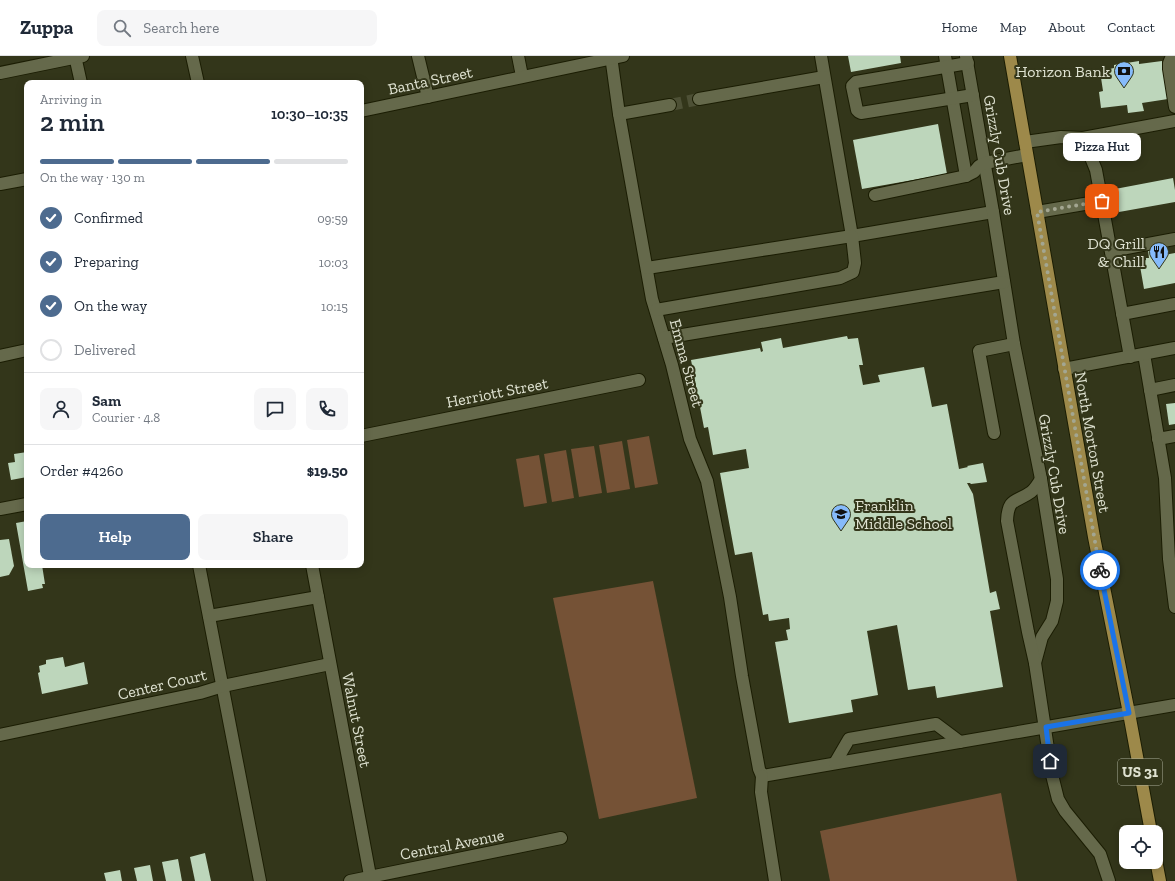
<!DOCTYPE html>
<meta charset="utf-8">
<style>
:root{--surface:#fff;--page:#f6f6f7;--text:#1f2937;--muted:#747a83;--line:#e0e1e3;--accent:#4d6b8f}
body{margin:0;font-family:"Zilla Slab",serif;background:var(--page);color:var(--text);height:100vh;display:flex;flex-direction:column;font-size:15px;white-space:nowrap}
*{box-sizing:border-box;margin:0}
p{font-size:13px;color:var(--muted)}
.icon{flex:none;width:22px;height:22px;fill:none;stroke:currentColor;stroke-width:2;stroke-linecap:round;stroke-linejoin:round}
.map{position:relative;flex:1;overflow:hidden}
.drawer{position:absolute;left:24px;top:24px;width:340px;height:488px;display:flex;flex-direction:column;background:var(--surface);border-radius:8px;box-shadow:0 2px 10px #0003}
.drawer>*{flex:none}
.controls{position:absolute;left:1119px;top:769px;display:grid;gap:8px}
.controls a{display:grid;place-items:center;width:44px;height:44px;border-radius:8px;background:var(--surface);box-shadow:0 2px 10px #0003;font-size:20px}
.pin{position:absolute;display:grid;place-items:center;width:34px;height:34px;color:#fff;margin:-17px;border-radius:8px;box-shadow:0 2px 6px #0006}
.courier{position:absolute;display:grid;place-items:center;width:40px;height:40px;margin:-20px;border:3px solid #1a73e8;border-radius:50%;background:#fff;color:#222;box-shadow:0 1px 5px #0007}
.bubble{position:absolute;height:28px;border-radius:8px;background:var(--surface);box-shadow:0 2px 10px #0003;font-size:13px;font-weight:600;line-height:28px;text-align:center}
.head em{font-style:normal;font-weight:600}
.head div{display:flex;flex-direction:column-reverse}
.head{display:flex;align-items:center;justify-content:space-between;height:68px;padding:0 16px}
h1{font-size:26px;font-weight:600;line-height:30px}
.bar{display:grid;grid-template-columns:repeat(4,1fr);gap:6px 4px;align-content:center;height:48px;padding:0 16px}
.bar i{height:5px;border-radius:3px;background:var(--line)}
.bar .on{background:var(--accent)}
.bar p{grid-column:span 4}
.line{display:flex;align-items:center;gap:10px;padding:0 16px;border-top:1px solid var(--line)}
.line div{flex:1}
.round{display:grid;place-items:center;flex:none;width:42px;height:42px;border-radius:8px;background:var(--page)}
ol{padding:0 16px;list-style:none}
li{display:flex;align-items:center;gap:12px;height:44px}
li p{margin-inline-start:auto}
li .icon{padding:4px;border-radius:50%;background:var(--accent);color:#fff;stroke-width:4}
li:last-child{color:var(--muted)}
li i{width:22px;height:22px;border:2px solid var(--line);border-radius:50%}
.action{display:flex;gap:8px;margin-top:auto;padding:8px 16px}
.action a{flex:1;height:46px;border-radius:8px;background:var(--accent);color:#fff;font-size:16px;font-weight:600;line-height:46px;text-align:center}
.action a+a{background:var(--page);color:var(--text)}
header{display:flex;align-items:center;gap:24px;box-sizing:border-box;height:56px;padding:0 20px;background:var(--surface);border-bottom:1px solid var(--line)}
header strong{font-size:19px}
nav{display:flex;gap:22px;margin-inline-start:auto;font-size:14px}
.search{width:280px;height:36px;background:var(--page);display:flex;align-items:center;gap:10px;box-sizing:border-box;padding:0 14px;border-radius:8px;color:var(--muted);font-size:15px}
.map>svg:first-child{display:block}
.green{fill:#755236}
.building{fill:#bdd6bb}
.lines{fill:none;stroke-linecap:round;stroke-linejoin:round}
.minor-tunnel{stroke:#4d5035;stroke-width:12;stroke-dasharray:12 6;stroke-linecap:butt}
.minor-casing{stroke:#1b1d03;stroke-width:14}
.major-casing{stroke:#1b1d03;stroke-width:14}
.minor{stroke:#65694b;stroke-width:12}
.major{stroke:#9d894a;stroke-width:12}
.done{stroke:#a3a691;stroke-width:4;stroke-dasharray:0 7.2}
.route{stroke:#1a73e8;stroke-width:5}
.labels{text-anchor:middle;stroke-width:4;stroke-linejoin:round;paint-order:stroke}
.shield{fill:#33361a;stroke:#abae9a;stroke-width:1}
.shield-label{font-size:15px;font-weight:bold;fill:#dfe2d1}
.poi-label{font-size:16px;fill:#dfe2d1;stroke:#33361a;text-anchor:end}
.street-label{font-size:16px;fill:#dfe2d1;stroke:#33361a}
</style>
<header>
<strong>Zuppa</strong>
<div class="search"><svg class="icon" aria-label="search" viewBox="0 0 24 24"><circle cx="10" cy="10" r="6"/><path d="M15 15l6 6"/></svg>Search here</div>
<nav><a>Home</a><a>Map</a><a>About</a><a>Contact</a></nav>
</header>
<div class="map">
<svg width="1175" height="825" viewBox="0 0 1175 825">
<rect width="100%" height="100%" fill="#33361a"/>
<g class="green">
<path d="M649 380 658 428 635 432 627 384Z"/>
<path d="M622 385 630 433 607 437 599 389Z"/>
<path d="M594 390 602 437 579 441 571 393Z"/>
<path d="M566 394 574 442 552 446 544 398Z"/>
<path d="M539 399 547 447 524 451 516 403Z"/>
<path d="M653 525 697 742 599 763 553 542Z"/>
<path d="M1001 737 1017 825H830L820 775Z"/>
</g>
<g class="building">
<path d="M848 0H900L901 7 851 16Z"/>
<path d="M1139 5V8L1162 5 1168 43 1142 47 1144 55 1128 57 1127 49 1101 52 1099 36 1103 35 1100 15 1114 12V9Z"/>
<path d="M938 68 947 118 862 133 853 84Z"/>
<path d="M1173 122 1175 134V146L1119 156 1115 133Z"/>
<path d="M1163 191 1164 199 1175 197V227L1144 233 1140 210 1144 209 1143 205 1146 204V202H1149L1148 194Z"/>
<path d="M847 280 848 283 858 282 863 309H859L863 329 880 326 878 319 924 311 932 351 947 348 959 413 968 411 967 410 983 407 987 426 971 428 970 427H967L973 438 990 537 996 535 1000 553 990 555 1003 631 937 642 935 630 908 634 897 569 867 575 878 639 851 644 853 656 789 667 775 586 788 584 786 574 790 573 789 562 769 565 768 558 763 559 752 496 735 499 720 417 749 412 746 393 713 399 708 371 704 372 691 304 760 292 761 296 763 295 761 286 781 282 783 292Z"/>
<path d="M1175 347V368L1169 369 1166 348Z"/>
<path d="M27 396V421L11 424 8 407 15 406 14 398Z"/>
<path d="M27 465V509H42L45 528H42L43 532 28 535 16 467Z"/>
<path d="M9 483 14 510 9 519 0 521V484Z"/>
<path d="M63 601 65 611 84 606 88 628 42 638 38 617 40 616 39 610 46 608V604Z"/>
<path d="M205 797 211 825H195L190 801Z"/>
<path d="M178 803 182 825H166L162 806Z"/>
<path d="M150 809 153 825H137L134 812Z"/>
<path d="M120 814 122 825H106L104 817Z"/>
</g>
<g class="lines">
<path class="minor-tunnel" d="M670 49 699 43"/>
<g class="minor-casing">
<g id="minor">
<path d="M75 0 81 27"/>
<path d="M192 0 198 27"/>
<path d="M418 0 428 41"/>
<path d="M518 0 522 20"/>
<path d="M611 0 619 58 652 243 672 309 690 383 707 425 730 541 742 620 759 713 762 720 1175 649"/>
<path d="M821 0 852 180 993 156"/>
<path d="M945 0 966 120"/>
<path d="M966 0 993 156 1014 288 1041 423 1057 523V545L1052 565 1042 581 1035 607"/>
<path d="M1172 0 1169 7V13L1175 51"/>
<path d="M968 7 856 26 852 30 857 54 859 56 861 57 973 39"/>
<path d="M0 17 83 0"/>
<path d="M699 43 824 21"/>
<path d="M361 55 623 0"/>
<path d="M619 58 670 49"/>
<path d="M1083 82 1096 114 1130 301"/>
<path d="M1025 86 1061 81 1083 82 1175 65"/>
<path d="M0 128 27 123"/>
<path d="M875 139 966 120 974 116 979 110 985 107 1027 99"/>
<path d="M1037 156 1102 145"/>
<path d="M1111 195 1175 183"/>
<path d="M647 212 852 180 855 207 853 216 840 222 656 254"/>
<path d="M1122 258 1175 248"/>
<path d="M664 282 1004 226"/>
<path d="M1144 298 1165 422 1169 503 1175 551"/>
<path d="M0 300 27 294"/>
<path d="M1064 313 1175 292"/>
<path d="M1150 334 1175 329"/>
<path d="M994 377 979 295 1014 288"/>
<path d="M361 380 639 324"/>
<path d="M1158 383 1175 380"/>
<path d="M1041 423C1038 428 1035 433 1031 436 1016 447 1008 441 1007 465L1028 576 1035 607 1052 719 1058 743 1065 755 1100 798 1109 825"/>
<path d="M0 453 27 448"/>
<path d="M199 509 260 825"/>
<path d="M312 509 371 825"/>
<path d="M209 560 318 541"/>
<path d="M0 679 200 637 223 630 330 608"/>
<path d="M835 707 849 683 936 668 960 686"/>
<path d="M762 720 761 736 775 825"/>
<path d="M350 825 561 782"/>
</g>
</g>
<g class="major-casing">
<g id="major">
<path d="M1010 0 1094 481 1129 657 1151 776"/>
<path d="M1156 804 1160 825"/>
</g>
</g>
<use href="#minor" class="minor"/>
<use href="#major" class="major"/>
</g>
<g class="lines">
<path class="done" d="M1100 514 1037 156 1102 145"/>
<path class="route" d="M1050 705 1046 671 1129 657 1100 514"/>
</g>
<defs>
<g id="bank-pin" transform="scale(1)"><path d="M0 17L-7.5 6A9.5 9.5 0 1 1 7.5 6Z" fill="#86bbfb" stroke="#33361a"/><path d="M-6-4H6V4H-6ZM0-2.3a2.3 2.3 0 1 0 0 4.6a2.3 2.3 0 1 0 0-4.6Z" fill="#111"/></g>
<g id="restaurant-pin" transform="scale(1)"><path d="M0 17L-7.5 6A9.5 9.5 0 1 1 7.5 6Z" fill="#86bbfb" stroke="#33361a"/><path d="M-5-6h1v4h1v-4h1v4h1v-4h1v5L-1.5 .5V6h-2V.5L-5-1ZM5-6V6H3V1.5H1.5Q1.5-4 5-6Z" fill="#111"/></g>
<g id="school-pin" transform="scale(1)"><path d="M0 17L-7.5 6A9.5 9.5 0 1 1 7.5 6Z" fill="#86bbfb" stroke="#33361a"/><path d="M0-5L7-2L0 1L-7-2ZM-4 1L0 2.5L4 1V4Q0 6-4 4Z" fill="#111"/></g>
</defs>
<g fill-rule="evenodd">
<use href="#bank-pin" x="1124" y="15"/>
<use href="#restaurant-pin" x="1159" y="196"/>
<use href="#school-pin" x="841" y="458"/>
</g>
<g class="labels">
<rect class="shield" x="1118" y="703" width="44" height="26" rx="3"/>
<g class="shield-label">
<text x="1140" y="721">US 31</text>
</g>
<g class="poi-label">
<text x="1110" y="21">Horizon Bank</text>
<text x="1145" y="193">DQ Grill<tspan x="1145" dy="18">&amp; Chill</tspan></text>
<text x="855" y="455" text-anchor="start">Franklin<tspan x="855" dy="18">Middle School</tspan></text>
</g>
<g class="street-label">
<text transform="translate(430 24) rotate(-12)" y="6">Banta Street</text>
<text transform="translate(1000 99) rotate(80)" y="6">Grizzly Cub Drive</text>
<text transform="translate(687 307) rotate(75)" y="6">Emma Street</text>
<text transform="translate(497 336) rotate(-11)" y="6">Herriott Street</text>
<text transform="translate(1093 386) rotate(80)" y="6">North Morton Street</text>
<text transform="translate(1055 418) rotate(80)" y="6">Grizzly Cub Drive</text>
<text transform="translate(162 628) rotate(-13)" y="6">Center Court</text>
<text transform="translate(357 664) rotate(79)" y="6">Walnut Street</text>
<text transform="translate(452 788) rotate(-11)" y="6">Central Avenue</text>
</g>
</g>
</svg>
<div class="controls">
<a><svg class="icon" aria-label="locate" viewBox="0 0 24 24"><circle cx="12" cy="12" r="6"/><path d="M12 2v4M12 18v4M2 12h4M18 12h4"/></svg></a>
</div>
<div class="pin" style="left:1102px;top:145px;background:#ea580c"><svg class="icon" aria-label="bag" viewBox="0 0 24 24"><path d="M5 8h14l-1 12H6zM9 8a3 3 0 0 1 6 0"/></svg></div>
<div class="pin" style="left:1050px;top:705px;background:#1f2937"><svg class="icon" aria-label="home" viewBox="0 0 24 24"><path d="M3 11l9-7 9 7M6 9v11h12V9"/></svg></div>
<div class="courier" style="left:1100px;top:514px"><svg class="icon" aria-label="bike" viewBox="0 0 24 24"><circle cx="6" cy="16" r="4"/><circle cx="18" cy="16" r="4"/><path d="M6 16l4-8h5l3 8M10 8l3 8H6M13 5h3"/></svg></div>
<div class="bubble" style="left:1063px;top:77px;width:78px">Pizza Hut</div>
<section class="drawer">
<div class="head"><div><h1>2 min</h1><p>Arriving in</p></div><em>10:30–10:35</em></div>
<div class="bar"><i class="on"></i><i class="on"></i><i class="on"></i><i></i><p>On the way · 130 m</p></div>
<ol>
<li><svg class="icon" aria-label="check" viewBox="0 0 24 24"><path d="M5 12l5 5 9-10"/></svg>Confirmed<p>09:59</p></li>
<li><svg class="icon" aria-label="check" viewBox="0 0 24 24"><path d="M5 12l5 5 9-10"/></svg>Preparing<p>10:03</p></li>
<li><svg class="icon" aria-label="check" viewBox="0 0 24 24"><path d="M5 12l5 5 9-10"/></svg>On the way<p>10:15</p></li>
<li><i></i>Delivered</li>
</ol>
<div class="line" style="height:72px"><a class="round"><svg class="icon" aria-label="person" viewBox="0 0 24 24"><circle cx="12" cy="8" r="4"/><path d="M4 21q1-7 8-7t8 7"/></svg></a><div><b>Sam</b><p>Courier · 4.8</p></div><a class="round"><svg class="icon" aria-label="chat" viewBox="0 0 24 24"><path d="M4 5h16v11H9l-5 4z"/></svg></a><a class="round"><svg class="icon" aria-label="phone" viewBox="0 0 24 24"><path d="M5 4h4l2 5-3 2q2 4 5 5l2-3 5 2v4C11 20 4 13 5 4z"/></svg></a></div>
<div class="line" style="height:52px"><div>Order #4260</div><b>$19.50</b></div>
<div class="action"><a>Help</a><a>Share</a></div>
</section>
</div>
